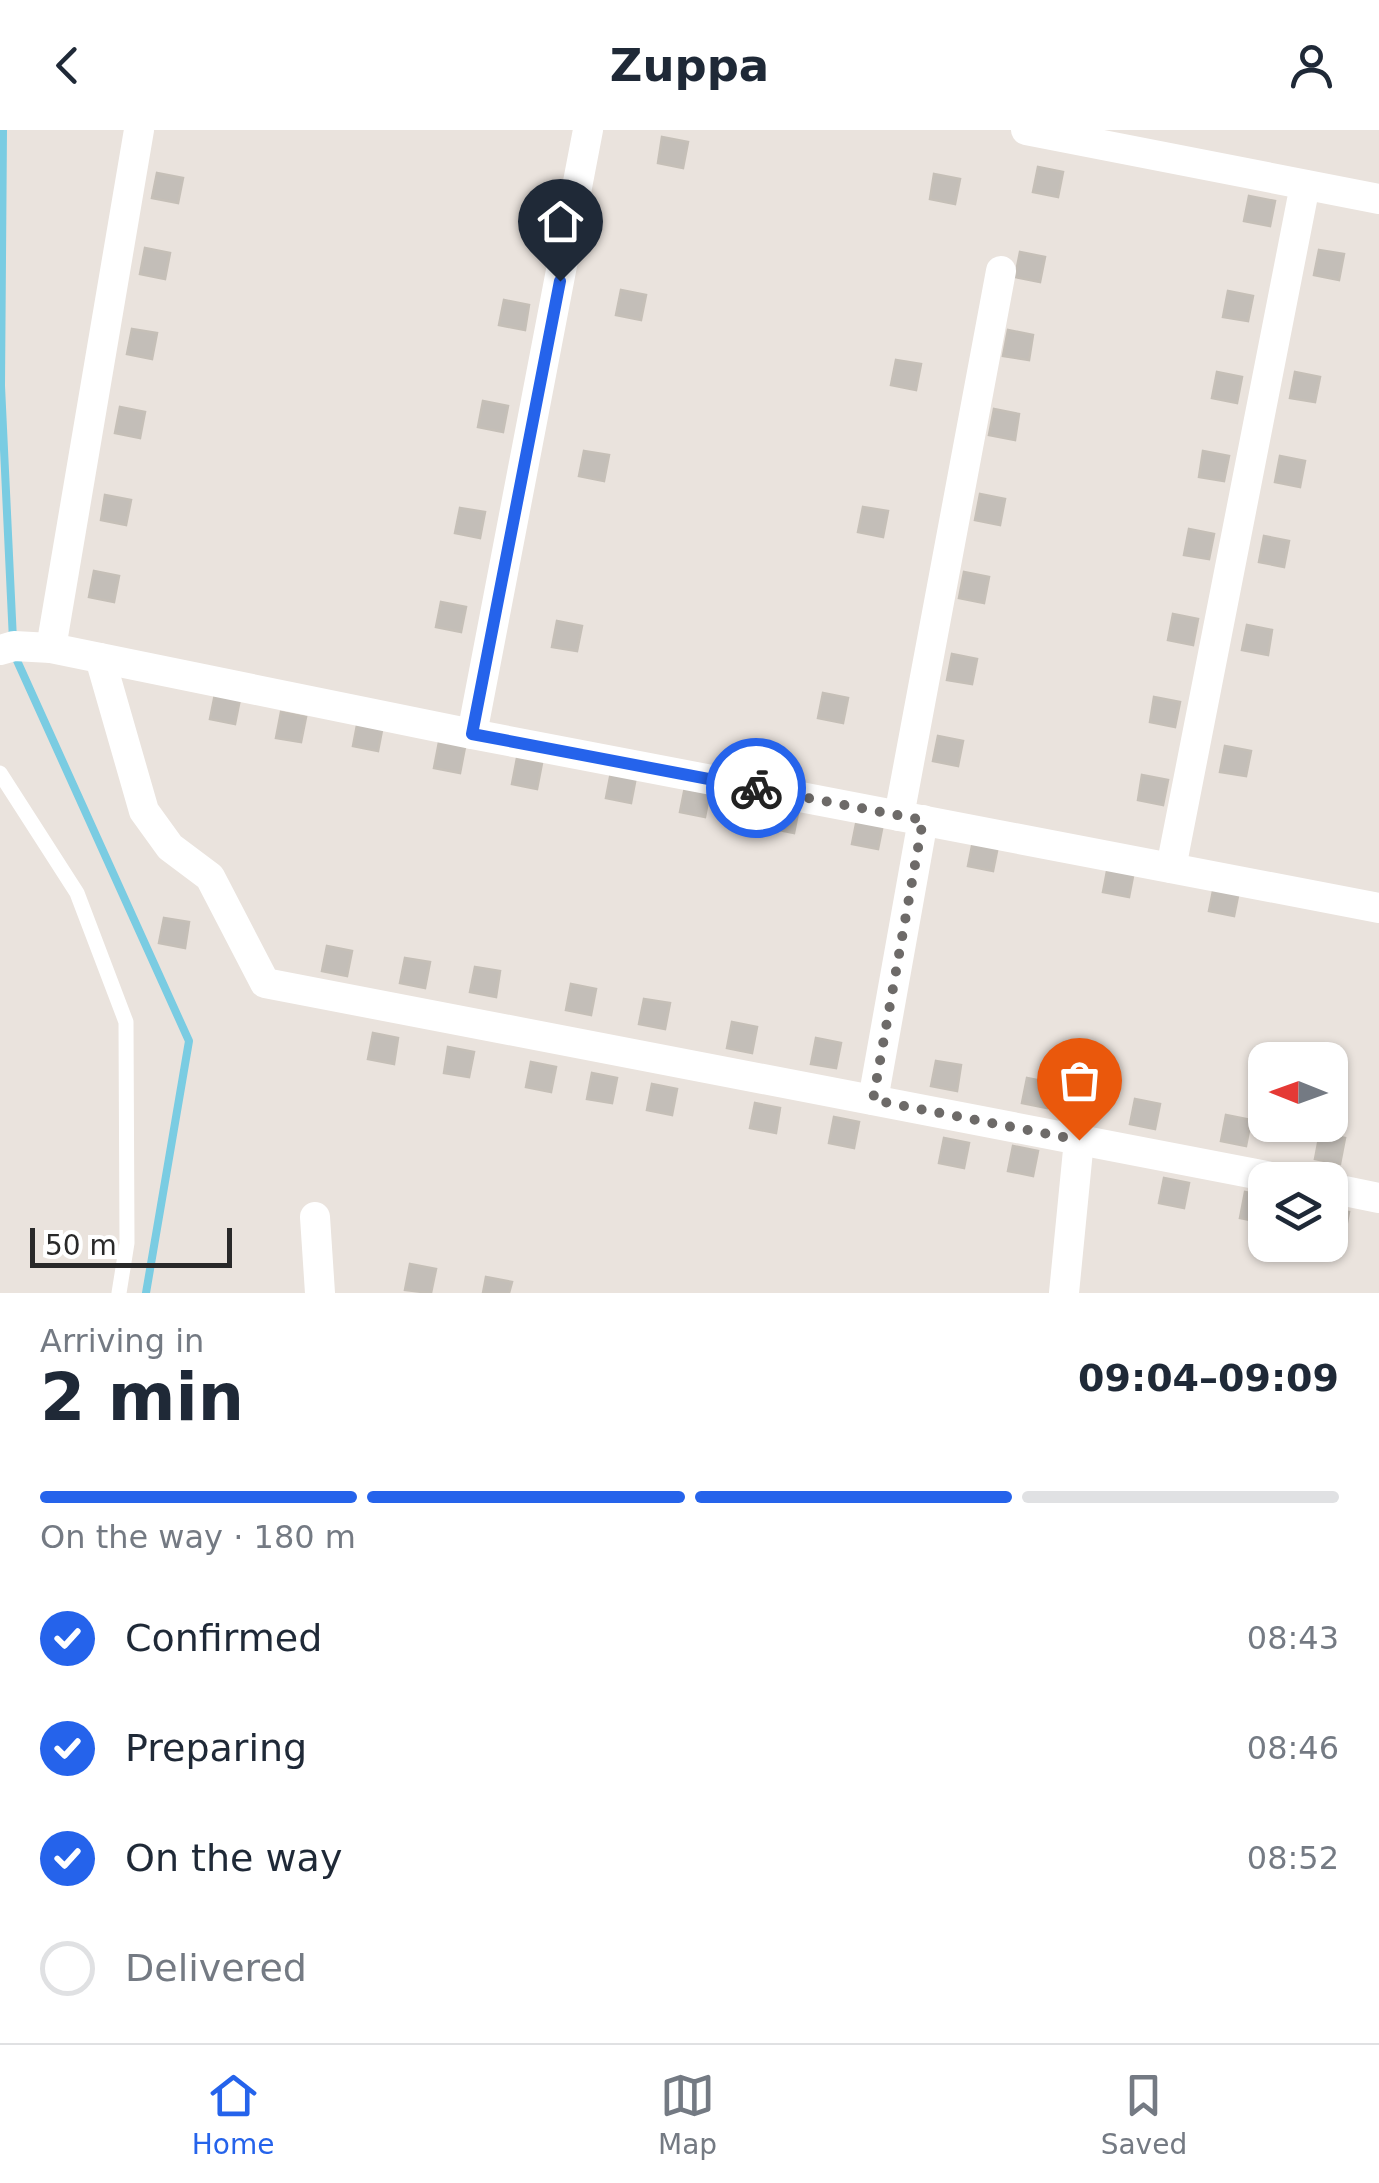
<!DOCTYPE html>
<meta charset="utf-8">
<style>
:root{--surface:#fff;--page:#f2f2f3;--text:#1f2937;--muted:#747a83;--line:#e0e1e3;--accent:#2563eb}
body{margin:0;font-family:"DejaVu Sans",sans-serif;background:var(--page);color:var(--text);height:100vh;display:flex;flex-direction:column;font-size:38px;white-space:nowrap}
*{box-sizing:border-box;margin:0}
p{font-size:32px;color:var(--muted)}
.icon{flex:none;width:55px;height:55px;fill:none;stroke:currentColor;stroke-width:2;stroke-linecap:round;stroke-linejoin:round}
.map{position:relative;height:1163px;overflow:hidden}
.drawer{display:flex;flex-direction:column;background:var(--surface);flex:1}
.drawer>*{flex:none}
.needle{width:65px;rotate:271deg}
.controls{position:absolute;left:1248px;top:912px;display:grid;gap:20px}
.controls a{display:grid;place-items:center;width:100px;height:100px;border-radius:20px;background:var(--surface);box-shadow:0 2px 8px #0004;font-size:50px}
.scale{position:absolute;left:30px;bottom:25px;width:202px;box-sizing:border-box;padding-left:10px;border:5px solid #292929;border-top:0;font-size:28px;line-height:35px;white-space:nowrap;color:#292929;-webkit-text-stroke:8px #fff;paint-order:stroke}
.pin{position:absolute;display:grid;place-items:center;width:85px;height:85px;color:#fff;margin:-102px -42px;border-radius:50% 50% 50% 0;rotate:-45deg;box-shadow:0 0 10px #0007}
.pin .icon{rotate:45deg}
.courier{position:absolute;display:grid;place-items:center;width:100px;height:100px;margin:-50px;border:8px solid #2563eb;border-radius:50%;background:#fff;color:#222;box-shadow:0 2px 12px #0007}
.overview em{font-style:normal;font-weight:800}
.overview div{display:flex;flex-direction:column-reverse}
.overview{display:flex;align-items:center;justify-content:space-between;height:170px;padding:0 40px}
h1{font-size:65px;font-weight:800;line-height:75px}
.bar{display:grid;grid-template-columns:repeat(4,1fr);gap:15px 10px;align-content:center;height:120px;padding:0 40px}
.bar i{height:12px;border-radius:8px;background:var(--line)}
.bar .on{background:var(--accent)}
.bar p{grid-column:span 4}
ol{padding:0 40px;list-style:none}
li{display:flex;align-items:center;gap:30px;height:110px}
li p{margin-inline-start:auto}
li .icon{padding:10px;border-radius:50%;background:var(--accent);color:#fff;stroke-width:4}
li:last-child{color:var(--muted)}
li i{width:55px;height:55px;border:5px solid var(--line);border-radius:50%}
header{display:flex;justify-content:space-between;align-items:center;height:130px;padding:0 40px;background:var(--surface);font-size:45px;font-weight:800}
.menu{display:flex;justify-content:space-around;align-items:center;height:140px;border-top:2px solid var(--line);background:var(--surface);font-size:28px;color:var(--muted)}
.menu a{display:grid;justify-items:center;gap:5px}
.menu .on{color:var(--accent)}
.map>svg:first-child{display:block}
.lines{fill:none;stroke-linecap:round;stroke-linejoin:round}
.stream{stroke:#7acce2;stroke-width:8}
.building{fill:#c3beb8;stroke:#c5bfb7;stroke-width:2.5}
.service{stroke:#fff;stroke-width:15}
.minor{stroke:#fff;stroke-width:30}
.done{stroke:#6d6a68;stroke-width:10;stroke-dasharray:0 18}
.route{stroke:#2563eb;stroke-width:12}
</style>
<header><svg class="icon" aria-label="back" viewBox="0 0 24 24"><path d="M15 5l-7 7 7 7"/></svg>Zuppa<svg class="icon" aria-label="person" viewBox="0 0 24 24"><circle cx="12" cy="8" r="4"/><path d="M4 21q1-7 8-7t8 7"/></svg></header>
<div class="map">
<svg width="1379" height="1163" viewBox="0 0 1379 1163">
<rect width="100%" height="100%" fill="#eae3dd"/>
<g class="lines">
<g class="stream">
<path d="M3 0 1 256 13 510"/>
<path d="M14 524 189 911 146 1163"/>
</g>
</g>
<g class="building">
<path d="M662 7 688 12 683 38 658 33Z"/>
<path d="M1038 37 1063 42 1058 67 1033 62Z"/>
<path d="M157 43 183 48 178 73 152 68Z"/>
<path d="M934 44 960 49 955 74 930 69Z"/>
<path d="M1249 66 1275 71 1270 96 1244 91Z"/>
<path d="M532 72 557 77 552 102 527 97Z"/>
<path d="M145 118 170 123 165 149 140 144Z"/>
<path d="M1319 120 1344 124 1339 150 1314 145Z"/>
<path d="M1020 122 1045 127 1040 152 1015 147Z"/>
<path d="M621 160 646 165 641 190 616 185Z"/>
<path d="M1228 161 1253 166 1248 191 1223 187Z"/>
<path d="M504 170 529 175 525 200 499 195Z"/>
<path d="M132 199 157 203 152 229 127 224Z"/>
<path d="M1008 200 1033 205 1029 230 1003 226Z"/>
<path d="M896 230 921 234 916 260 891 255Z"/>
<path d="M1217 242 1242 247 1237 273 1212 268Z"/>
<path d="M1295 242 1320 247 1315 272 1290 268Z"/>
<path d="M483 271 508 276 503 302 478 297Z"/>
<path d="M120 277 145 282 140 308 115 303Z"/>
<path d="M994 279 1019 284 1015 310 989 305Z"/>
<path d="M584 321 609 325 604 351 579 346Z"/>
<path d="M1203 321 1229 326 1224 351 1199 347Z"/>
<path d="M1280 326 1305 331 1300 357 1275 352Z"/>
<path d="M980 364 1005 369 1000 395 975 390Z"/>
<path d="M105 365 131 370 126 395 101 390Z"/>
<path d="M863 377 888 381 883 407 858 402Z"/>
<path d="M460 378 485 382 480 408 455 403Z"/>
<path d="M1189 399 1214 404 1209 429 1184 425Z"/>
<path d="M1264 406 1289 411 1284 437 1259 432Z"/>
<path d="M94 441 119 446 114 472 89 467Z"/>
<path d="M964 442 989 447 984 473 959 468Z"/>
<path d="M441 472 466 477 461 502 436 497Z"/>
<path d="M1173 484 1198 489 1193 515 1168 510Z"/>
<path d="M557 491 582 496 577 521 552 517Z"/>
<path d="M1247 495 1272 500 1268 525 1242 520Z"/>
<path d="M952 524 977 529 972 554 947 550Z"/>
<path d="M823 563 848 568 843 593 818 588Z"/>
<path d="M215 564 240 569 235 594 210 589Z"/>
<path d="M1154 567 1180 572 1175 597 1150 592Z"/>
<path d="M281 582 306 587 301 612 276 608Z"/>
<path d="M358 590 383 595 378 621 353 616Z"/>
<path d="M938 606 963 611 958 636 933 631Z"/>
<path d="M439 612 465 617 460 643 434 638Z"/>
<path d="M1225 616 1251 621 1246 646 1220 642Z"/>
<path d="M517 628 542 633 537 659 512 654Z"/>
<path d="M611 642 636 647 631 673 606 668Z"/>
<path d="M1142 645 1168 650 1163 675 1138 670Z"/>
<path d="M685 657 710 661 705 687 680 682Z"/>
<path d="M773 673 799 678 794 703 769 698Z"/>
<path d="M857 689 883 694 878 719 852 714Z"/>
<path d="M973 711 998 716 993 741 968 736Z"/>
<path d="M1108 736 1134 741 1129 767 1103 762Z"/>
<path d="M1214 756 1239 761 1234 786 1209 781Z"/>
<path d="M164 788 189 792 185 818 159 813Z"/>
<path d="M327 816 352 821 347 846 322 841Z"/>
<path d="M405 828 430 832 425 858 400 853Z"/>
<path d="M475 837 500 841 496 867 470 862Z"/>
<path d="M571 854 596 859 591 885 566 880Z"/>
<path d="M644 869 670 873 665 899 639 894Z"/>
<path d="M732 892 757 897 752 923 727 918Z"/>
<path d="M373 903 398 908 394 934 368 929Z"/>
<path d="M816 908 841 913 836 938 811 934Z"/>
<path d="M448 917 474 922 469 947 444 943Z"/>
<path d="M936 931 961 935 957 961 931 956Z"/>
<path d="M531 932 556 937 551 962 526 957Z"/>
<path d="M592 943 617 948 612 973 587 969Z"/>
<path d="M1027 948 1052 953 1047 978 1022 973Z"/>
<path d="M652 954 677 959 672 985 647 980Z"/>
<path d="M1135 969 1160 974 1155 999 1130 994Z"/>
<path d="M755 973 780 978 776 1003 750 998Z"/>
<path d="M1226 985 1251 990 1246 1016 1221 1011Z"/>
<path d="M834 987 859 992 854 1018 829 1013Z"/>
<path d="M1320 1003 1345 1008 1340 1034 1315 1029Z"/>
<path d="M944 1008 969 1013 964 1038 939 1033Z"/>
<path d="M1013 1016 1038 1021 1033 1046 1008 1041Z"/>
<path d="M1164 1048 1189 1053 1184 1078 1159 1073Z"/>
<path d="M1245 1062 1265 1066V1093L1240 1088Z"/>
<path d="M1330 1079 1349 1082 1344 1108 1330 1105Z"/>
<path d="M410 1134 436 1139 431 1163 405 1160Z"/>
<path d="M486 1147 512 1152 509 1163H483Z"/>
</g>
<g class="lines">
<path class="service" d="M0 643 77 763 126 892 127 1113 119 1163"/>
<g class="minor">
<path d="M1026 0 1379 69"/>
<path d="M51 518 139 0"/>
<path d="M0 520 14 516 51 518 472 604 1379 778"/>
<path d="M100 528 144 681 170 717 210 747 265 853 1287 1050"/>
<path d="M472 604 588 0"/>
<path d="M899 686 1001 141"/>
<path d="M1171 738 1305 55"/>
<path d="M873 970 923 690"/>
<path d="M1330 1058 1379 1068"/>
<path d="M315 1087 320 1163"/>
<path d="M1064 1163 1079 1010"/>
</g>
</g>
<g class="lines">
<path class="done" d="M756 658 923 690 873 970 1079 1010"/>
<path class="route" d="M560 151 472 604 756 658"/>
</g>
</svg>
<div class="controls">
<a><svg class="needle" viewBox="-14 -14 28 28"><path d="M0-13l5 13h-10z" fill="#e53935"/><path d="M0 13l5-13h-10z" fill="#747a83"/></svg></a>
<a><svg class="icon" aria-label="layers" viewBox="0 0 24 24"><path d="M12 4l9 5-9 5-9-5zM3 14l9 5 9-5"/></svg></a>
</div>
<div class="scale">50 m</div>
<div class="pin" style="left:1079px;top:1010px;background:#ea580c"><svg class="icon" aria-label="bag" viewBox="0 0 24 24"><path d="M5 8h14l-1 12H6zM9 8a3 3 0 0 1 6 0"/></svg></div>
<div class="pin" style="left:560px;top:151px;background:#1f2937"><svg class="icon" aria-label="home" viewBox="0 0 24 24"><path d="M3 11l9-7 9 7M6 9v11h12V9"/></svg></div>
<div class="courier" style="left:756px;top:658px"><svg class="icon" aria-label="bike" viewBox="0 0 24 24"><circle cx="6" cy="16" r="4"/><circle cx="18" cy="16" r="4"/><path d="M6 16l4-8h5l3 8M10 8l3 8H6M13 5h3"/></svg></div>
</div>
<section class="drawer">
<div class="overview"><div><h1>2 min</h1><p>Arriving in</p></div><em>09:04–09:09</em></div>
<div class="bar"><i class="on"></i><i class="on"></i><i class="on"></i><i></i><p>On the way · 180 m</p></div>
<ol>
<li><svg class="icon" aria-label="check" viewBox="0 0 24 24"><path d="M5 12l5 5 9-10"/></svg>Confirmed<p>08:43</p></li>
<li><svg class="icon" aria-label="check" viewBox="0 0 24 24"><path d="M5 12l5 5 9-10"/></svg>Preparing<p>08:46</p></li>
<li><svg class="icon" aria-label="check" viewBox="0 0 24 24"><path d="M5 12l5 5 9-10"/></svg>On the way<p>08:52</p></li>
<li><i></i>Delivered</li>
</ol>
</section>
<nav class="menu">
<a class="on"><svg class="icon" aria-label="home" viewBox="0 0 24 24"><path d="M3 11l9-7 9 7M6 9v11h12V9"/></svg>Home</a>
<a><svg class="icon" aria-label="map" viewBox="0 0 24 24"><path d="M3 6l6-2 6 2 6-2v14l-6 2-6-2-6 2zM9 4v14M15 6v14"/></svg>Map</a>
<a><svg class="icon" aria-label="saved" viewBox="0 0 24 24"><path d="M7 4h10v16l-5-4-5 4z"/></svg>Saved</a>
</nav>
